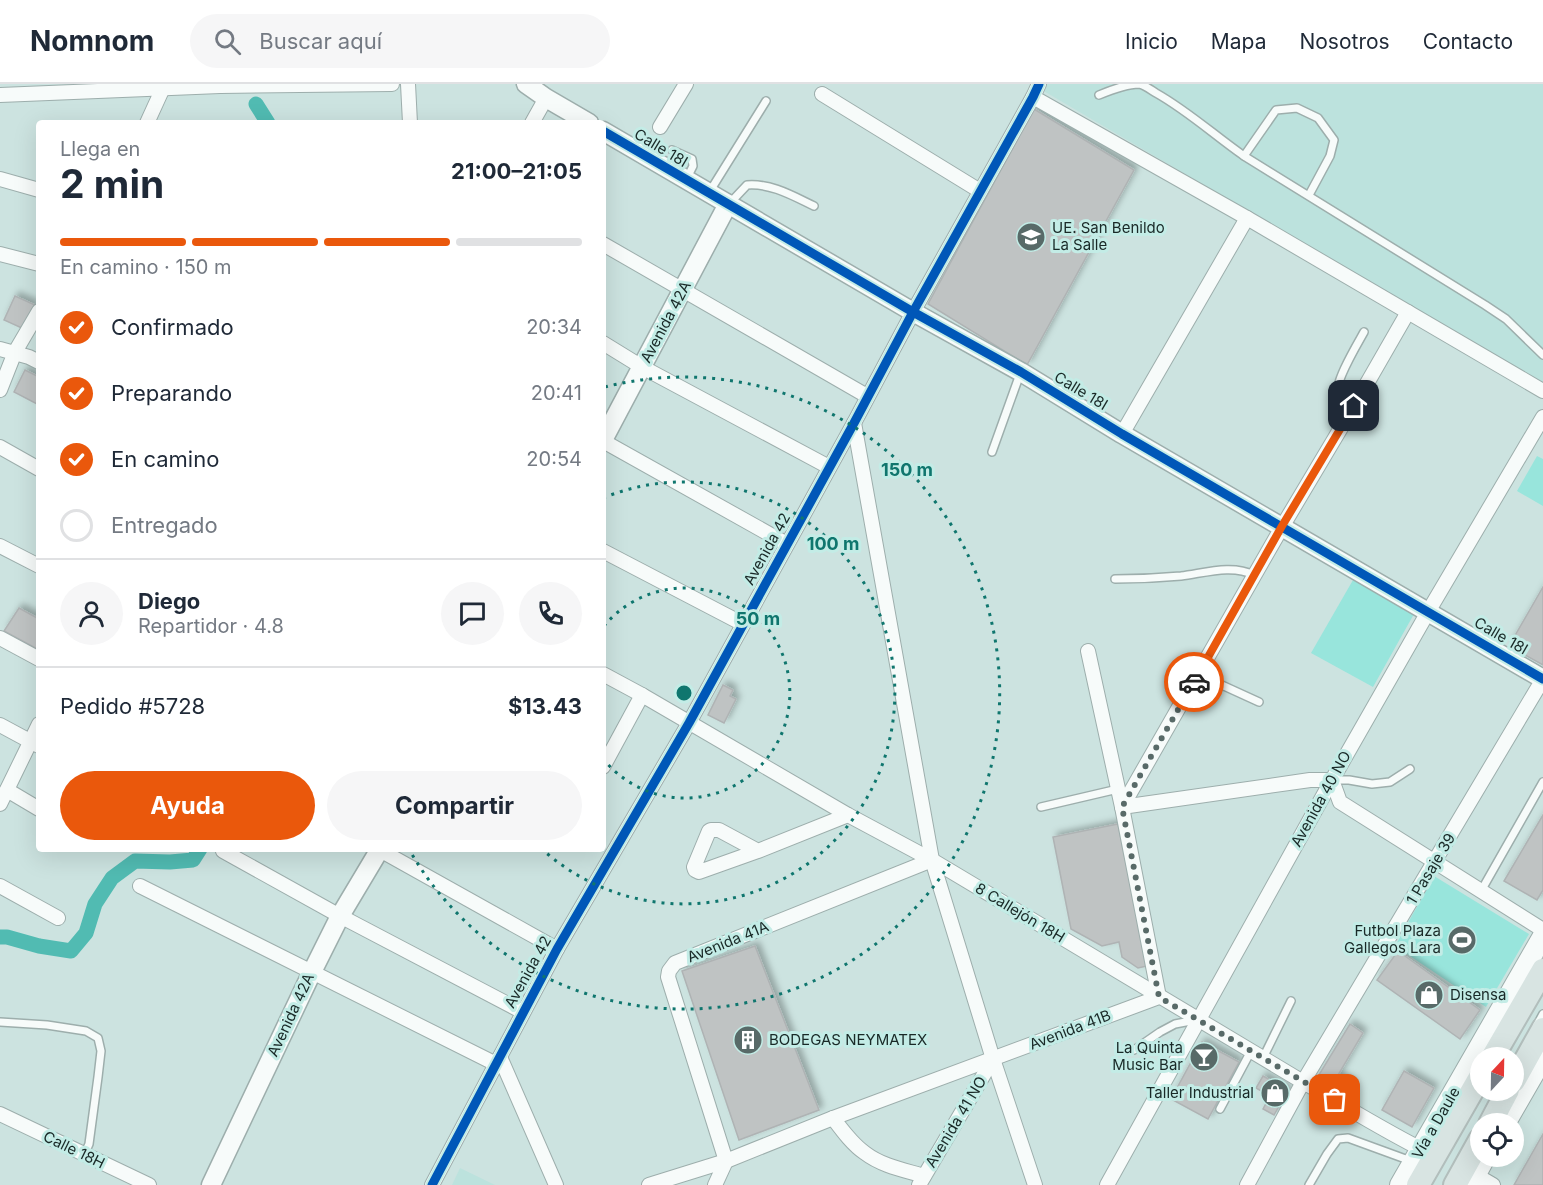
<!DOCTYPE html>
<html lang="es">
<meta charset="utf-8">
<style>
:root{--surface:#fff;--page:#f6f6f7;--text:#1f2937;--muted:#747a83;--line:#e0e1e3;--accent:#ea580c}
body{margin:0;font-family:Inter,sans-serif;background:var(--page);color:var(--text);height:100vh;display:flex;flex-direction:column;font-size:22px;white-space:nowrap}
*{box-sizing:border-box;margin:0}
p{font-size:20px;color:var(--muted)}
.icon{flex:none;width:33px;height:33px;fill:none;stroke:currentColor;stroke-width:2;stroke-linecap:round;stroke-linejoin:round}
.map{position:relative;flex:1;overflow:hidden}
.drawer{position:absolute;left:36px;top:36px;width:570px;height:732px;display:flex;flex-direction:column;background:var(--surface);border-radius:6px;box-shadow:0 6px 24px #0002}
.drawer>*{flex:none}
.needle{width:39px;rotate:22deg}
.tools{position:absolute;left:1470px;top:963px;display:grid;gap:12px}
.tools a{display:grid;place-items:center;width:54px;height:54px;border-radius:50%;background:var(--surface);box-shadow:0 6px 24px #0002;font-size:30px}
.pin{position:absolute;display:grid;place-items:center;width:51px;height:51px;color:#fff;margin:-26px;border-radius:12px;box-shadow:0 3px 9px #0006}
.courier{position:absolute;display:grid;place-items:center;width:60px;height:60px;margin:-30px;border:4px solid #ea580c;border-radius:50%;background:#fff;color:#222;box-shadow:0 2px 8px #0007}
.headline em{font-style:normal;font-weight:700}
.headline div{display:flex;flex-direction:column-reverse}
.headline{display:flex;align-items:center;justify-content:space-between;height:102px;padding:0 24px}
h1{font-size:39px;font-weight:700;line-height:45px}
.bar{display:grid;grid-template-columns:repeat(4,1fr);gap:9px 6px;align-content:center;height:72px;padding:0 24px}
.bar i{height:8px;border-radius:4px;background:var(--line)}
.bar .on{background:var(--accent)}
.bar p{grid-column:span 4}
.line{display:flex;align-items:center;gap:15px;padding:0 24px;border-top:2px solid var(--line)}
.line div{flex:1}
.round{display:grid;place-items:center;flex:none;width:63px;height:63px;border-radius:32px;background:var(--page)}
ol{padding:0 24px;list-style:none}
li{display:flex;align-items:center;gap:18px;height:66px}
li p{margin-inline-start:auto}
li .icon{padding:6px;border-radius:50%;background:var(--accent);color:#fff;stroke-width:4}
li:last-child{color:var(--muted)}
li i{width:33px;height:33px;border:3px solid var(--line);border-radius:50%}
.cta{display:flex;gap:12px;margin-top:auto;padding:12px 24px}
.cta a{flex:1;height:69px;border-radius:36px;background:var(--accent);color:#fff;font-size:24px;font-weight:700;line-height:69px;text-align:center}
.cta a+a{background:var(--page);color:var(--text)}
header{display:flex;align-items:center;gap:36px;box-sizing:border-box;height:84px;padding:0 30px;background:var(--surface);border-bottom:2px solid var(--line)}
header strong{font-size:28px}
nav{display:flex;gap:33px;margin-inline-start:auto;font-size:21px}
.search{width:420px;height:54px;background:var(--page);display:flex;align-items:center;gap:15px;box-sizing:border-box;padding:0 21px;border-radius:33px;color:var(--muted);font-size:22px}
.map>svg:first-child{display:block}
.built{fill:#bce2dd}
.green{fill:#98e5dc}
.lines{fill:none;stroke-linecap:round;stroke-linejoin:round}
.canal{stroke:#51bbb2;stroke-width:15}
.building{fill:#bfc3c3;stroke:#afb3b4;stroke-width:1.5;filter:url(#shadow)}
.service-casing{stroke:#9daeac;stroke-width:10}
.minor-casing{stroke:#9daeac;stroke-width:16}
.tertiary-casing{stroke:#9daeac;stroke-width:21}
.secondary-casing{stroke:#9daeac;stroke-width:22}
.primary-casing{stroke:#b2bebc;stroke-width:26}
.service{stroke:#f7fbfa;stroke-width:7}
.minor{stroke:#f7fbfa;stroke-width:14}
.tertiary{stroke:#f7fbfa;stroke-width:18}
.secondary{stroke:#f7fbfa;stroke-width:20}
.primary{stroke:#d8e4e2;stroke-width:22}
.cycleway-casing{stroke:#c3ece6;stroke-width:13}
.cycleway{stroke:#0057b8;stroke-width:9}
.done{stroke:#586a68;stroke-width:6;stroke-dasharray:0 10.8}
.route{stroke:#ea580c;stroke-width:8}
.ring{fill:none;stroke:#0f766e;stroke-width:3;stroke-dasharray:3 6}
.labels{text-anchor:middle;stroke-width:6;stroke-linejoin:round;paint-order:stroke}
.street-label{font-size:15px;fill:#192927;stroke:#c3ece6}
.poi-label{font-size:15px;fill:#192927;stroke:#c3ece6;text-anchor:start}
.centre{fill:#0f766e;stroke:#c3ece6;stroke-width:3}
.ring-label{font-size:18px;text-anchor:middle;font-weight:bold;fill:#0f766e;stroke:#c3ece6;stroke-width:6;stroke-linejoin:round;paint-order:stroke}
</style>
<header>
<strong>Nomnom</strong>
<div class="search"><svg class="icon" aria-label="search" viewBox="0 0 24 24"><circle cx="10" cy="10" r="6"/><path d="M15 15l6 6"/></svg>Buscar aquí</div>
<nav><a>Inicio</a><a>Mapa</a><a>Nosotros</a><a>Contacto</a></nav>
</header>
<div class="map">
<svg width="1543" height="1101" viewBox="0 0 1543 1101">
<defs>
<filter id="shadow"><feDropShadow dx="4" dy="-4" stdDeviation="3" flood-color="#0004"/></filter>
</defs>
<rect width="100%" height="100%" fill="#cce3e0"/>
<g class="built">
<path d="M1045 0H1543V300L1042 6Z"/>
<path d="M460 1084 495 1101H452Z"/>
</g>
<g class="green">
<path d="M1537 372 1543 375V422L1517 407Z"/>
<path d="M1353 496 1414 530 1373 603 1311 569Z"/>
<path d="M1434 792 1529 850 1486 923 1395 862Z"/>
</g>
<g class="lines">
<g class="canal">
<path d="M256 20 268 39"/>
<path d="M0 853H7L39 862 71 867 86 849 95 820 112 794 135 777 170 778 193 776 200 765"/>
</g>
</g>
<g class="building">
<path d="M1034 25 1134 86 1027 281 928 220Z"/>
<path d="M15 212 35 221 24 245 4 236Z"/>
<path d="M25 286 39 293V321L14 308Z"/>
<path d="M1543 503V581L1509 562Z"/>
<path d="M19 524 39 535V566L4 547Z"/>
<path d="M723 601 733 606 730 612 736 615 724 639 708 631Z"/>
<path d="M1543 731V806L1537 816 1504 797Z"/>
<path d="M1118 740 1147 882 1138 884 1122 873 1119 858 1102 862 1071 845 1053 753Z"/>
<path d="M755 862 819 1026 739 1056 682 887Z"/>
<path d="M1398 867 1480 926 1460 955 1377 896Z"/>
<path d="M1350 940 1363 949 1331 1003 1317 994Z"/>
<path d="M1202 958 1239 978 1208 1035 1171 1015Z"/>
<path d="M1404 987 1434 1004 1412 1043 1382 1026Z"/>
<path d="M1263 992 1288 1006 1274 1031 1263 1025 1270 1012 1256 1004Z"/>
<path d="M1338 992 1351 1000 1344 1011 1331 1003Z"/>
<path d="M1543 1050V1101H1514Z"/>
</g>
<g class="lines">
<g class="service-casing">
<g id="service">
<path d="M1099 11C1111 6 1126 0 1139 0 1145 1 1151 6 1156 9 1188 27 1214 51 1244 72L1485 221 1506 235 1543 271"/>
<path d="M672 66 692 75 693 82 687 94"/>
<path d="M1244 72 1276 26 1297 24 1318 34 1334 56 1330 72 1309 111"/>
<path d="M710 107 766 17"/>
<path d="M730 119 747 101C771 99 793 112 814 122"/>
<path d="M1354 322C1348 320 1342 317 1338 311 1333 300 1358 259 1364 248"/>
<path d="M992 368 1020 290"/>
<path d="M1115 495C1137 495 1159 494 1181 492 1205 489 1232 480 1254 491"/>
<path d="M1200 587 1213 597 1259 618"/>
<path d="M1332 696H1349L1372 700 1390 698 1410 685"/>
<path d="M1041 723 1118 705"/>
<path d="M1481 807 1543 698"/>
<path d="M0 938 47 941 86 947 98 954 101 967 98 993 89 1060 84 1071"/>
<path d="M1537 941 1543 930"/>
<path d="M1134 966 1160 948 1175 940 1196 936"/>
<path d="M1263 974 1291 917"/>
<path d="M1220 1025 1251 967"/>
<path d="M1309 1101 1327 1070 1338 1055 1348 1054 1411 1077"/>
</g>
</g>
<g class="minor-casing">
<g id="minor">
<path d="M408 0 410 39"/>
<path d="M822 10 980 107"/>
<path d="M0 11 220 2 392 0"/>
<path d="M1033 13 1247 134 1543 307"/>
<path d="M147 39 163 4"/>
<path d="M532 39 546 14"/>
<path d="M660 43 686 0"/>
<path d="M0 95 39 106"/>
<path d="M603 160 867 312"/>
<path d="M0 170 39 180"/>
<path d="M603 259 642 283 829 383"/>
<path d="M0 265 29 273 39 278"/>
<path d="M0 306 15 268 39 227"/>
<path d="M854 339 932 776 993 975 1035 1101"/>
<path d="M1122 350 1247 134"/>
<path d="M603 357 787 460"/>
<path d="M0 363 39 385"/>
<path d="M0 462 39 482"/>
<path d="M603 467 743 540"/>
<path d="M0 554 39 575"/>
<path d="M603 590 642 611 848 731 932 776 1303 998C1345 1022 1386 1048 1429 1069"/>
<path d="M0 641 39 662"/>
<path d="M603 683 642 611"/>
<path d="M7 706 39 725"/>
<path d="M0 720 39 640"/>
<path d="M1122 723 1282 443 1354 322 1408 228"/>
<path d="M1122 723 1310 696H1332L1340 718 1543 846"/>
<path d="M378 765 557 865"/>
<path d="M223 767 340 832 523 928"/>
<path d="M758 767 719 746H711L709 747 694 783 695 786 699 788 758 767 848 731"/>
<path d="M0 802 58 834"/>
<path d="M140 802 496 980"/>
<path d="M500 973 556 1101"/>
<path d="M0 1030 149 1101"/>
<path d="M833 1034C842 1046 852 1060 865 1069 882 1082 904 1086 924 1092"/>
<path d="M1469 1087 1493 1101"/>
<path d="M432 1101 557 865 689 639 854 339 913 228 1033 13 1039 0"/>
<path d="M649 1101 726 1077 833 1034 1159 913 1122 723 1088 567"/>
<path d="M715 1101 726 1077 668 893 669 887 675 879 932 776"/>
<path d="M919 1101 993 975"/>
<path d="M1107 1101 1332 696 1428 528 1543 333"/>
<path d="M1247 1101 1303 998 1543 595"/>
</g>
</g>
<g class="tertiary-casing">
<g id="tertiary">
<path d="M526 0 546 14 589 39"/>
<path d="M603 47 913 228 1021 288 1122 350 1543 595"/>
<path d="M603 356 728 120"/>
<path d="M211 1101 312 888 340 832 380 765"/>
</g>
</g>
<g class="secondary-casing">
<g id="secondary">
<path d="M1505 1040 1543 974"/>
<path d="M1400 1101 1543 852"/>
<path d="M1470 1101 1486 1072"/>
</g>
</g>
<g class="primary-casing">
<g id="primary">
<path d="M1492 974 1543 886"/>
<path d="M1514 997 1543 945"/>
<path d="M1490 1040 1508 1006"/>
<path d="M1418 1101 1480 993"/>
<path d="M1455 1101 1480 1056"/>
</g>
</g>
<use href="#service" class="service"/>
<use href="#minor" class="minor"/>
<use href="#tertiary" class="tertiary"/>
<use href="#secondary" class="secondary"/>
<use href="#primary" class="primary"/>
<g class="cycleway-casing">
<g id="cycleway">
<path d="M603 47 913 228 1021 288 1122 350 1543 595"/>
<path d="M432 1101 557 865 689 639 854 339 913 228 1033 13 1039 0"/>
</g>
</g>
<use href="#cycleway" class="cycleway"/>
</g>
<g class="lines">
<path class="done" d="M1194 598 1122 723 1159 913 1335 1016"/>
<path class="route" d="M1194 598 1282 442 1354 322"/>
</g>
<g class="ring">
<path d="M604 542A105 105 0 1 1 604 676"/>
<path d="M603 414A211 211 0 1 1 543 766"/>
<path d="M605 303A316 316 0 1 1 410 767"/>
</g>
<defs>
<g id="school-disc" transform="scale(1.5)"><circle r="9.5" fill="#586a68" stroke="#c3ece6"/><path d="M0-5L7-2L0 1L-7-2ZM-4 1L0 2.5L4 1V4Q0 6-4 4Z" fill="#fff"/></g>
<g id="stadium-disc" transform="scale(1.5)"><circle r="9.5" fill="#586a68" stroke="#c3ece6"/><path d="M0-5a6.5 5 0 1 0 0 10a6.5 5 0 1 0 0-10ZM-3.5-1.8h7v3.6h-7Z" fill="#fff"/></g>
<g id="shop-disc" transform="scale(1.5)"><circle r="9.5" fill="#586a68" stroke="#c3ece6"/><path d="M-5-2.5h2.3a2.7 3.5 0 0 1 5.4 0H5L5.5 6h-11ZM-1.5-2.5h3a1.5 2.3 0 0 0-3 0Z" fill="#fff"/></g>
<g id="building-disc" transform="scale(1.5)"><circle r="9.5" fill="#586a68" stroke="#c3ece6"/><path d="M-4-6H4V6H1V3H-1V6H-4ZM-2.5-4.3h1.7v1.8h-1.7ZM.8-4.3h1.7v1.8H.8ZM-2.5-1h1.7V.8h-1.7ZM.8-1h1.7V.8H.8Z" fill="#fff"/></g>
<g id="bar-disc" transform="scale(1.5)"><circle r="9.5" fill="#586a68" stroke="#c3ece6"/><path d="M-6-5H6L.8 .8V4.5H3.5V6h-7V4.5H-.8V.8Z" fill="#fff"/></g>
</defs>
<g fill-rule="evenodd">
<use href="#school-disc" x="1031" y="153"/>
<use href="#stadium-disc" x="1462" y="856"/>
<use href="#shop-disc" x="1429" y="911"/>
<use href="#building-disc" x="748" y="956"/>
<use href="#bar-disc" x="1204" y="973"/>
<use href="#shop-disc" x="1275" y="1009"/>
</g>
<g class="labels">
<g class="street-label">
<text transform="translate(661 64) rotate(31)" y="5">Calle 18I</text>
<text transform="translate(666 238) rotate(-62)" y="5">Avenida 42A</text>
<text transform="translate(1081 307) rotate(31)" y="5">Calle 18I</text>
<text transform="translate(767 465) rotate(-61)" y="5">Avenida 42</text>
<text transform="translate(1501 552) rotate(30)" y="5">Calle 18I</text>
<text transform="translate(1321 715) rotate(-61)" y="5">Avenida 40 NO</text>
<text transform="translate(1431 785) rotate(-59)" y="5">1 Pasaje 39</text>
<text transform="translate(1020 829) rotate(31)" y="5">8 Callejón 18H</text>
<text transform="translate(728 858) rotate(-22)" y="5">Avenida 41A</text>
<text transform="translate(528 888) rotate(-61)" y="5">Avenida 42</text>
<text transform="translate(291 931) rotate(-65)" y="5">Avenida 42A</text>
<text transform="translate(1070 946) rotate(-21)" y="5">Avenida 41B</text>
<text transform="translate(956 1038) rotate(-59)" y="5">Avenida 41 NO</text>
<text transform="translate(1436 1039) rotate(-60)" y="5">Vía a Daule</text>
<text transform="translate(74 1066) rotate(26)" y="5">Calle 18H</text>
</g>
<g class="poi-label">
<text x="1052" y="149">UE. San Benildo<tspan x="1052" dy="17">La Salle</tspan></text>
<text x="1441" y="852" text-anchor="end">Futbol Plaza<tspan x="1441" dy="17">Gallegos Lara</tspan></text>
<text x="1450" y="916">Disensa</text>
<text x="769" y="961">BODEGAS NEYMATEX</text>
<text x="1183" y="969" text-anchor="end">La Quinta<tspan x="1183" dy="17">Music Bar</tspan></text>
<text x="1254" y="1014" text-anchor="end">Taller Industrial</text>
</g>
</g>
<circle cx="684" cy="609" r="9" class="centre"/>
<g class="ring-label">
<text x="907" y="392">150 m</text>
<text x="833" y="466">100 m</text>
<text x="758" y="541">50 m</text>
</g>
</svg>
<div class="tools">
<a><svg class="needle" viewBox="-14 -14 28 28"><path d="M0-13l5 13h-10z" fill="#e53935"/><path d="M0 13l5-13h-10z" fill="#747a83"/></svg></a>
<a><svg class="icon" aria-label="locate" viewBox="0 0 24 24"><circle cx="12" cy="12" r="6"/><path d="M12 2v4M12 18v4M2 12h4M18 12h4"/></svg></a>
</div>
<div class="pin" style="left:1335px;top:1016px;background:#ea580c"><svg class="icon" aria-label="bag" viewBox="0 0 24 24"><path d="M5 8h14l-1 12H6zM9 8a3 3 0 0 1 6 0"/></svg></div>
<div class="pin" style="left:1354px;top:322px;background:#1f2937"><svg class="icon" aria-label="home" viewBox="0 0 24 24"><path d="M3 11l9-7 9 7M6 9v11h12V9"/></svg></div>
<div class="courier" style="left:1194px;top:598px"><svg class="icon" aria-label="car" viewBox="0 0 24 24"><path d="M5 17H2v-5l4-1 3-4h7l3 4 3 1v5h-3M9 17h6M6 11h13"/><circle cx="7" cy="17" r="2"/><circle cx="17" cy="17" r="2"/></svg></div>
<section class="drawer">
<div class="headline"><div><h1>2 min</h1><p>Llega en</p></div><em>21:00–21:05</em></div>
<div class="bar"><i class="on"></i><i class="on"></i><i class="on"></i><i></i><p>En camino · 150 m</p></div>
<ol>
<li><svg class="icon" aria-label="check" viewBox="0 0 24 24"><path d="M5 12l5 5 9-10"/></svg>Confirmado<p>20:34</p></li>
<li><svg class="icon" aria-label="check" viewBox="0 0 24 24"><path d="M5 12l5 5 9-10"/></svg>Preparando<p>20:41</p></li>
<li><svg class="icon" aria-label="check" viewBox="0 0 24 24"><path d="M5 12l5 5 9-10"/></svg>En camino<p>20:54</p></li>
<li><i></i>Entregado</li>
</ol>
<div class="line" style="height:108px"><a class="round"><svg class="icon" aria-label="person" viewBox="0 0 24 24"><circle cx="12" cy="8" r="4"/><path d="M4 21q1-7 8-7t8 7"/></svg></a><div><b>Diego</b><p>Repartidor · 4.8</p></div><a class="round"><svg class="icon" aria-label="chat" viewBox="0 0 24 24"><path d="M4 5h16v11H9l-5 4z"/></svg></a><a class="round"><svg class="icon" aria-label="phone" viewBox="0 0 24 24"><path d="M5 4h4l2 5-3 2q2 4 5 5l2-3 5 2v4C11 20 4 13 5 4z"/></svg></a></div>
<div class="line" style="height:78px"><div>Pedido #5728</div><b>$13.43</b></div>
<div class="cta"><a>Ayuda</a><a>Compartir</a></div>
</section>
</div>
